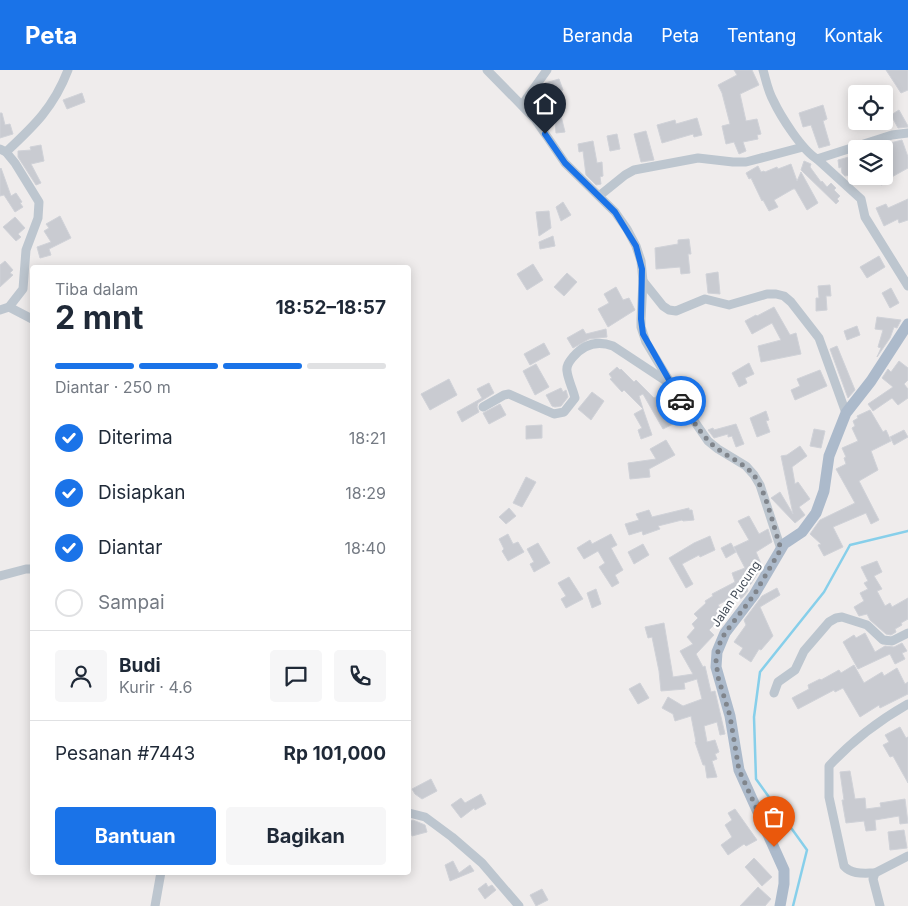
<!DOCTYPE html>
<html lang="id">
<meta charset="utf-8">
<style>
:root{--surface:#fff;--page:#f6f6f7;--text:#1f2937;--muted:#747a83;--line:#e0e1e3;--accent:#1a73e8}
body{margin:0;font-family:Inter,sans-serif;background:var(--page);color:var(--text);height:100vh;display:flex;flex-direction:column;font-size:19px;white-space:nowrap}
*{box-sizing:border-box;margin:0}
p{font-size:16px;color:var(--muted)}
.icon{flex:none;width:28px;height:28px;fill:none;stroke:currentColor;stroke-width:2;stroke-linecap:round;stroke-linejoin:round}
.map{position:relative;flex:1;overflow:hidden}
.details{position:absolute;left:30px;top:195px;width:381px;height:610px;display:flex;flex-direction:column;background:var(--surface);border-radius:5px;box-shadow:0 2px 12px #0003}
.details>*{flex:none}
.fabs{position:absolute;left:848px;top:15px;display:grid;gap:10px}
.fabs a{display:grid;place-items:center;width:45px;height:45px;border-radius:5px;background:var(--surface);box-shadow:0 2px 12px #0003;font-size:25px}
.pin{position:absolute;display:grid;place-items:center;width:42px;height:42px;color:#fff;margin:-51px -21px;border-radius:50% 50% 50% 0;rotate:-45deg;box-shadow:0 0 5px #0007}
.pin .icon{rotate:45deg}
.courier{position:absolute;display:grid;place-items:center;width:50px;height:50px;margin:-25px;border:4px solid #1a73e8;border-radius:50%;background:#fff;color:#222;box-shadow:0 1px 6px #0007}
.overview em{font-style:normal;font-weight:700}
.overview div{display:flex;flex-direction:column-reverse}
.overview{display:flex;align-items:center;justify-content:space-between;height:85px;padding:0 25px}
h1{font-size:32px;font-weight:700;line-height:38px}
.bar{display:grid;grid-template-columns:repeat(4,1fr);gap:8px 5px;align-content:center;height:60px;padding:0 25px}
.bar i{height:6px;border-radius:4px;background:var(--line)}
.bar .current{background:var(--accent)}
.bar p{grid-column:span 4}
.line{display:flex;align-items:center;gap:12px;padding:0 25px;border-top:1px solid var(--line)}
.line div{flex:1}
.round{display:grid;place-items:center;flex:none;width:52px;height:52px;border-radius:5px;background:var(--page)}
ol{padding:0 25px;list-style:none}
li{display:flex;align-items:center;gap:15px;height:55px}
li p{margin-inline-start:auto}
li .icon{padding:5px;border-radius:50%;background:var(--accent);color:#fff;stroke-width:4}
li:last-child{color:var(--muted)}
li i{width:28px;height:28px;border:2px solid var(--line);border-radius:50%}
.cta{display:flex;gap:10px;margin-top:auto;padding:10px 25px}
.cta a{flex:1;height:58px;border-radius:5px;background:var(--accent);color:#fff;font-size:20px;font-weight:700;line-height:58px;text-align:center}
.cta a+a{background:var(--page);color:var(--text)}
header{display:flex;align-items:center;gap:30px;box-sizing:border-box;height:70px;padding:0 25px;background:var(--accent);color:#fff}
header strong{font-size:24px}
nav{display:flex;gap:28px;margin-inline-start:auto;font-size:18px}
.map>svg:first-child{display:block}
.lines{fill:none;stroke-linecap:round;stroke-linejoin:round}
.stream{stroke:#87cfea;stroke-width:2.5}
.building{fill:#c9cbd1;stroke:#d0d2d8}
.minor{stroke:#bdc6cf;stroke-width:9}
.major{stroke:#acbacb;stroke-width:11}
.done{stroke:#80858c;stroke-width:5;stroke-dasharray:0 9}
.route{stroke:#1a73e8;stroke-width:6}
.labels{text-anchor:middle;stroke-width:4.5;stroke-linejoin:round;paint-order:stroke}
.street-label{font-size:12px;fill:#454e59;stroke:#fff}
</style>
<header>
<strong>Peta</strong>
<nav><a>Beranda</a><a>Peta</a><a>Tentang</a><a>Kontak</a></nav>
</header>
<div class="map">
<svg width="908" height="836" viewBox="0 0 908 836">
<rect width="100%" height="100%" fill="#efecec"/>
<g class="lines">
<path class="stream" d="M793 836 807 780 756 709 754 647 760 602 824 522 850 475 908 461"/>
</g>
<g class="building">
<path d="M734 0H752L759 15 740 24 746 51 757 49 761 64 757 65 758 69 743 72 746 81 739 84 734 72 726 74 722 56 730 54 722 23 718 15 737 5Z"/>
<path d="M886 0H908V20L901 23Z"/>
<path d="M559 9 563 20 545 28 542 18 545 13Z"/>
<path d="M82 23 85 32 67 39 63 30Z"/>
<path d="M823 35 827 49 823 51 830 75 819 78 811 55 803 57 799 43Z"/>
<path d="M899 40 908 56V57L898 58 891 45Z"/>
<path d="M560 42 565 62 556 63 555 51 552 52 550 44Z"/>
<path d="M0 43H2L5 55 10 54 13 64 0 68Z"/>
<path d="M697 48 702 65 694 67 693 64 662 73 657 55 675 50 676 54Z"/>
<path d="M646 61 654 90 641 92 634 64Z"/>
<path d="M617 64 620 79 610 81 607 66Z"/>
<path d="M902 70 908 87V98L890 108 891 112 881 115 878 106H884V79L882 75Z"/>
<path d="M593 71 597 93 602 92 603 106 600 107 601 114 596 115 586 105 583 81 579 82 578 74Z"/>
<path d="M41 75 44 91 31 94 41 113 36 115 18 87V81L31 80 30 77Z"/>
<path d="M856 85V104L845 106 842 103 841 97 839 98 838 90Z"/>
<path d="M804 91 811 94 810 97 821 112 822 111 827 117 831 113 836 118 834 120 840 126 837 129 839 131 836 134 801 100Z"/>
<path d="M791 94 797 111 801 102 818 133 807 140 795 119H793L774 130 778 137 769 141 763 130 762 131 751 108 749 109 746 103 758 96 761 102 764 101 765 102 777 97 778 99Z"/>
<path d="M1 98 11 126 16 123 22 132 20 133 23 137 15 142 4 125 0 126V99Z"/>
<path d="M908 129V150L899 153 898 149 884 156 876 138 886 134 888 138Z"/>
<path d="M563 132 571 145 561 151 556 137Z"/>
<path d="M549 141 551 158 539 166 536 142Z"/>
<path d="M60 146 71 168 49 179 51 185 40 188 37 177 51 172 44 161 49 158 46 154Z"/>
<path d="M15 147 25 158 18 164 21 167 16 171 3 157Z"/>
<path d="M553 166 555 176 540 179 539 172Z"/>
<path d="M689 169 691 184H688L690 203 681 204 680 197 656 199 655 178 678 174V170Z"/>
<path d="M879 186 885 197 867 208 860 197Z"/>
<path d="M5 191 13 200 10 203 13 205 0 217V195Z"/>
<path d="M533 194 543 210 527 220 517 204Z"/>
<path d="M718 202 720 224 708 223 706 204Z"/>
<path d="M567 203 577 212 564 226 554 217Z"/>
<path d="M830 215 831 226H826L827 240 816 241V228H819L818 216Z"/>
<path d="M616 217 623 230 629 228 635 240 608 257 598 239 609 233 604 224Z"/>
<path d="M891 218 899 233 890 238 882 223Z"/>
<path d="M774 237 790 265 796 263 801 284 761 292 758 276 781 270 772 253 752 264 745 251 756 245 757 246Z"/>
<path d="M877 247 901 250 897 258 894 257 890 268 877 287 881 278 878 277 883 260 875 259Z"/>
<path d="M857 256 860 265 847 270 844 261Z"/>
<path d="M583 259 586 264 606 259 607 267 589 269 573 278 567 268Z"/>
<path d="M544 273 550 284 530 295 524 284Z"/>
<path d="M837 276 855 320 848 328 830 279Z"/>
<path d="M899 291 908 298V310L904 314 908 319V328L898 335 892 328 873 341 868 334 893 317 882 308 888 299 891 302Z"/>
<path d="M749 293 754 304 745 308 747 313 739 317 732 303Z"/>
<path d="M536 294 549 317 535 325 523 301Z"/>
<path d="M617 297 620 300 621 299 634 312 636 310 654 328 664 323 679 351 663 359 643 324 639 326 643 339 624 320 622 322 610 309 612 308 609 304Z"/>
<path d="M820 300 827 316 795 330 791 320 800 316 797 309Z"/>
<path d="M449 309 457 325 430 340 421 324Z"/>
<path d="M687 310 695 325 688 329 679 314Z"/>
<path d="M489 313 494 323 478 333 477 337 479 342 462 352 457 342 482 328 477 319Z"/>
<path d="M561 318 563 322 566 320 568 327 561 336 555 337 552 336 546 325Z"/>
<path d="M592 322 604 331 591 350 578 339Z"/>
<path d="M500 334 506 345 489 354 483 343Z"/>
<path d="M643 339 652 365 641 369 638 360 642 358 634 344Z"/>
<path d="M870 340 883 362 886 360 891 371 871 381 878 400 859 411 879 450 871 454 866 443 833 457 843 477 824 486 818 475 821 474 810 464 820 450 855 433 836 399 846 394 844 388 846 387 842 378 858 371 852 358 855 356 853 351 858 348 857 346Z"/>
<path d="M766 341 769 350 766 351 770 362 757 367 750 348Z"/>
<path d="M736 354 744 374 736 377 732 366 728 367V364L714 368 708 360 713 358 714 360Z"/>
<path d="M542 355V368L526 369V356Z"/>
<path d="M814 359 825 361 821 378 810 376Z"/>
<path d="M904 360 908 367 894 375 890 367Z"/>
<path d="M666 370 675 385 649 399 650 407 630 409 628 393 656 389 650 379Z"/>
<path d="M800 376 807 386 792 397 795 414 798 412 810 429 799 437 805 445 795 453 771 428 780 422 793 444 781 386 787 385Z"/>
<path d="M526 407 536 412 522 437 513 433Z"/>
<path d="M509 438 516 446 506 454 499 447Z"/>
<path d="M689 438V440H692L694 450 683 451 682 450 658 456 660 459 643 465 642 461 629 465 625 454 639 450 636 444 649 440 652 447Z"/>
<path d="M749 446 759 464 768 459 772 472 756 482 762 496 751 514 746 516 748 521 742 528 739 529 737 524 718 535 723 543 714 548 718 551 709 560 714 565 696 584 703 597 705 596 711 622 715 621 725 664 720 665 717 652 704 656 707 672 715 670 719 682 715 684 717 689 712 691 717 707 707 708 705 695H703L695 672H696L691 646 675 651 673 644 662 638 668 627 683 636 702 629 697 609 684 613 685 619 661 621 659 601 652 567 648 568 645 557 664 553 673 607 693 604 680 581 693 574 687 567 695 558 692 554 698 548 694 544 706 533 705 531 713 526 712 524 735 512 732 503 745 498 734 477 749 470 738 451Z"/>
<path d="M508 464 513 474 518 472 524 482 508 491 502 481 504 479 499 469Z"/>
<path d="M611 464 617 475 611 478 623 500 615 505 619 513 612 517 599 497 605 493 598 481 584 489 577 478 590 470 592 474Z"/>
<path d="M710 466 715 480 700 487 699 485 682 494 693 514 686 518 669 488 694 473Z"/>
<path d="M538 473 550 493 534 502 530 494 534 492 527 479Z"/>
<path d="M731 473 736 482 726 488 721 478Z"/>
<path d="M643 474 649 485 634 494 628 482Z"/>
<path d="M877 491 882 502 874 506 882 519 877 521 885 536 890 533 892 537 908 528V549L901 553 902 555 895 559 896 562 891 565 886 564 870 550 867 544 859 546 854 537 864 531 860 523 868 519 864 513 868 511 861 497Z"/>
<path d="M569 507 583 529 566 538 561 529 566 526 558 513Z"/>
<path d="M777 518 780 525 760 537 773 566 761 580 759 579 751 592 739 584 743 578 734 572 746 555 744 550 762 526Z"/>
<path d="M596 519 601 534 592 538 587 523Z"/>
<path d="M865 563 875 582 885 576 894 577 902 573 907 581 902 583 905 589 895 594 890 584 858 599 843 572 854 565 856 568Z"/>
<path d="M854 595 864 613 882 602 884 606 897 598 905 614 908 612V624L880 638 879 635 860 647 843 618 835 622 834 620 798 639 792 628 809 619 808 615 820 609 821 610 839 600 841 603Z"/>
<path d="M640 613 649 628 638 634 629 619Z"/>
<path d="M900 657 906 668 908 667V713L893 686 890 687 883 675 889 672 885 665Z"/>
<path d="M850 701 855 729 865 728 866 739 881 737 880 733 905 729 908 753 900 754 899 746 875 750 876 760 866 761 864 751 846 753 842 730H844L840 702Z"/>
<path d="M431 709 437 721 422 729 415 724 412 719Z"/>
<path d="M481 724 486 734 475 740 474 738 461 748 451 735 461 728 465 733Z"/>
<path d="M735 739 757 770 746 776 744 774 728 785 721 775 732 767 725 755 732 750 728 743Z"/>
<path d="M413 750 425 755 427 762 412 766 409 751Z"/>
<path d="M904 760 907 778 890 780 888 762Z"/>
<path d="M754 788 772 807 762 816 745 797Z"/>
<path d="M453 791 459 803 470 795 474 801 450 811 445 795Z"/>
<path d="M486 813 488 817 492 815 496 820 485 829 478 819Z"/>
<path d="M758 817 771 829 765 836H740Z"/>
<path d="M542 819 548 830 536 836 530 825Z"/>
</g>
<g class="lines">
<g class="minor">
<path d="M487 0 535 49 565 93 615 142 627 159 636 176 641 191 643 211 641 249V257L646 272 688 342 708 371 718 379 746 396 754 405 760 415 781 479"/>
<path d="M763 0C766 10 768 21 773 30 781 47 802 80 817 89L892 65 908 63"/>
<path d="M522 35 547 0"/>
<path d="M0 79 6 82 15 93 39 132 38 148 26 180 23 219 9 237 0 240"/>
<path d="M6 82C34 56 54 37 68 0"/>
<path d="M817 89 861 129 865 147 908 216"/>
<path d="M599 126 625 105 634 100 698 88 733 92H746L803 77"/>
<path d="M643 211 663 236 669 240 676 241 705 229 729 235 767 224H776L784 226 791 232 819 268 846 343"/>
<path d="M9 237 32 249"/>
<path d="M483 337 504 325 509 324 554 344 564 342 575 328C573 319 568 310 567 301 566 295 570 291 573 287 584 274 597 270 613 276L669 313"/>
<path d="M0 506 26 499H32"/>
<path d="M774 623 778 612 795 600 804 581 829 552 836 548 842 547 867 555 883 570 892 571 908 563"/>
<path d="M409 743 425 747 452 767 482 793 519 836"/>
<path d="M875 803C864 803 852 805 844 796L829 727V696C852 671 878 651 908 634"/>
<path d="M155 836 161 802"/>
<path d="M880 836 873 809 875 803 908 786"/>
</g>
<path class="major" d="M780 836 784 814V800L739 700 730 646 716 597 717 582 725 563 754 525 784 474 802 462 816 443 824 421 829 386 846 343 871 311 908 254"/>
</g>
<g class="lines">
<path class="done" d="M681 331C691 347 702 368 718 379 730 388 743 393 753 404 766 420 774 459 781 479L754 525 725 563 720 573 716 590 718 607 730 646 739 700 774 777"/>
<path class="route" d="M545 64 565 93 615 142 636 176 642 199 641 249 643 264 681 331"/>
</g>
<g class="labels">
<g class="street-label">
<text transform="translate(736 524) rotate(-56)" y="4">Jalan Pucung</text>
</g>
</g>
</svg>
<div class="fabs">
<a><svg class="icon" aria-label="locate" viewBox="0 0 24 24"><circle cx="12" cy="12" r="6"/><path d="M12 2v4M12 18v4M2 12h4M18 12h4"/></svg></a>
<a><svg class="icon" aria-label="layers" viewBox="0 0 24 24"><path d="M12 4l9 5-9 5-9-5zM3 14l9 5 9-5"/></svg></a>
</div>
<div class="pin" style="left:774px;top:777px;background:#ea580c"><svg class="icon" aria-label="bag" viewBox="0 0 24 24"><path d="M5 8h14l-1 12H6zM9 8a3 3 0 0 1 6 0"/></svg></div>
<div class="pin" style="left:545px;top:64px;background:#1f2937"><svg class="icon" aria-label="home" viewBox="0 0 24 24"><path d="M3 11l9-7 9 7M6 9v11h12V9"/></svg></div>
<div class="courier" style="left:681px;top:331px"><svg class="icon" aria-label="car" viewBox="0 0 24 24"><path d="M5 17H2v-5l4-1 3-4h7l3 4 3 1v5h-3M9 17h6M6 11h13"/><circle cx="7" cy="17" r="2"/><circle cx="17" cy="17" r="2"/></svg></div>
<section class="details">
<div class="overview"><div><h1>2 mnt</h1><p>Tiba dalam</p></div><em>18:52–18:57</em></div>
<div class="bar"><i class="current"></i><i class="current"></i><i class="current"></i><i></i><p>Diantar · 250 m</p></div>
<ol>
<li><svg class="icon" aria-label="check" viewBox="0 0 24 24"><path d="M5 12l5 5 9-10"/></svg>Diterima<p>18:21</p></li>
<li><svg class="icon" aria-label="check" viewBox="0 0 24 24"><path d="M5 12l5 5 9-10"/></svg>Disiapkan<p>18:29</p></li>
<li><svg class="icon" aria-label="check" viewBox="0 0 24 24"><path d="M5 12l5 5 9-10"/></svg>Diantar<p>18:40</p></li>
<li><i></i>Sampai</li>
</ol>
<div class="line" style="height:90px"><a class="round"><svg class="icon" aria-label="person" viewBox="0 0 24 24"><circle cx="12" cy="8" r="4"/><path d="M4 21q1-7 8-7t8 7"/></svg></a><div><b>Budi</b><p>Kurir · 4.6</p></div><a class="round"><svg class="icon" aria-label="chat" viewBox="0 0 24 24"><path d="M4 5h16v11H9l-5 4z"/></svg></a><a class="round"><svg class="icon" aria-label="phone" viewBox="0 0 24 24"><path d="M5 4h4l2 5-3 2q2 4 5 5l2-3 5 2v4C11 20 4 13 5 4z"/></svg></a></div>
<div class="line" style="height:65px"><div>Pesanan #7443</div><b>Rp 101,000</b></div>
<div class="cta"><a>Bantuan</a><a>Bagikan</a></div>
</section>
</div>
